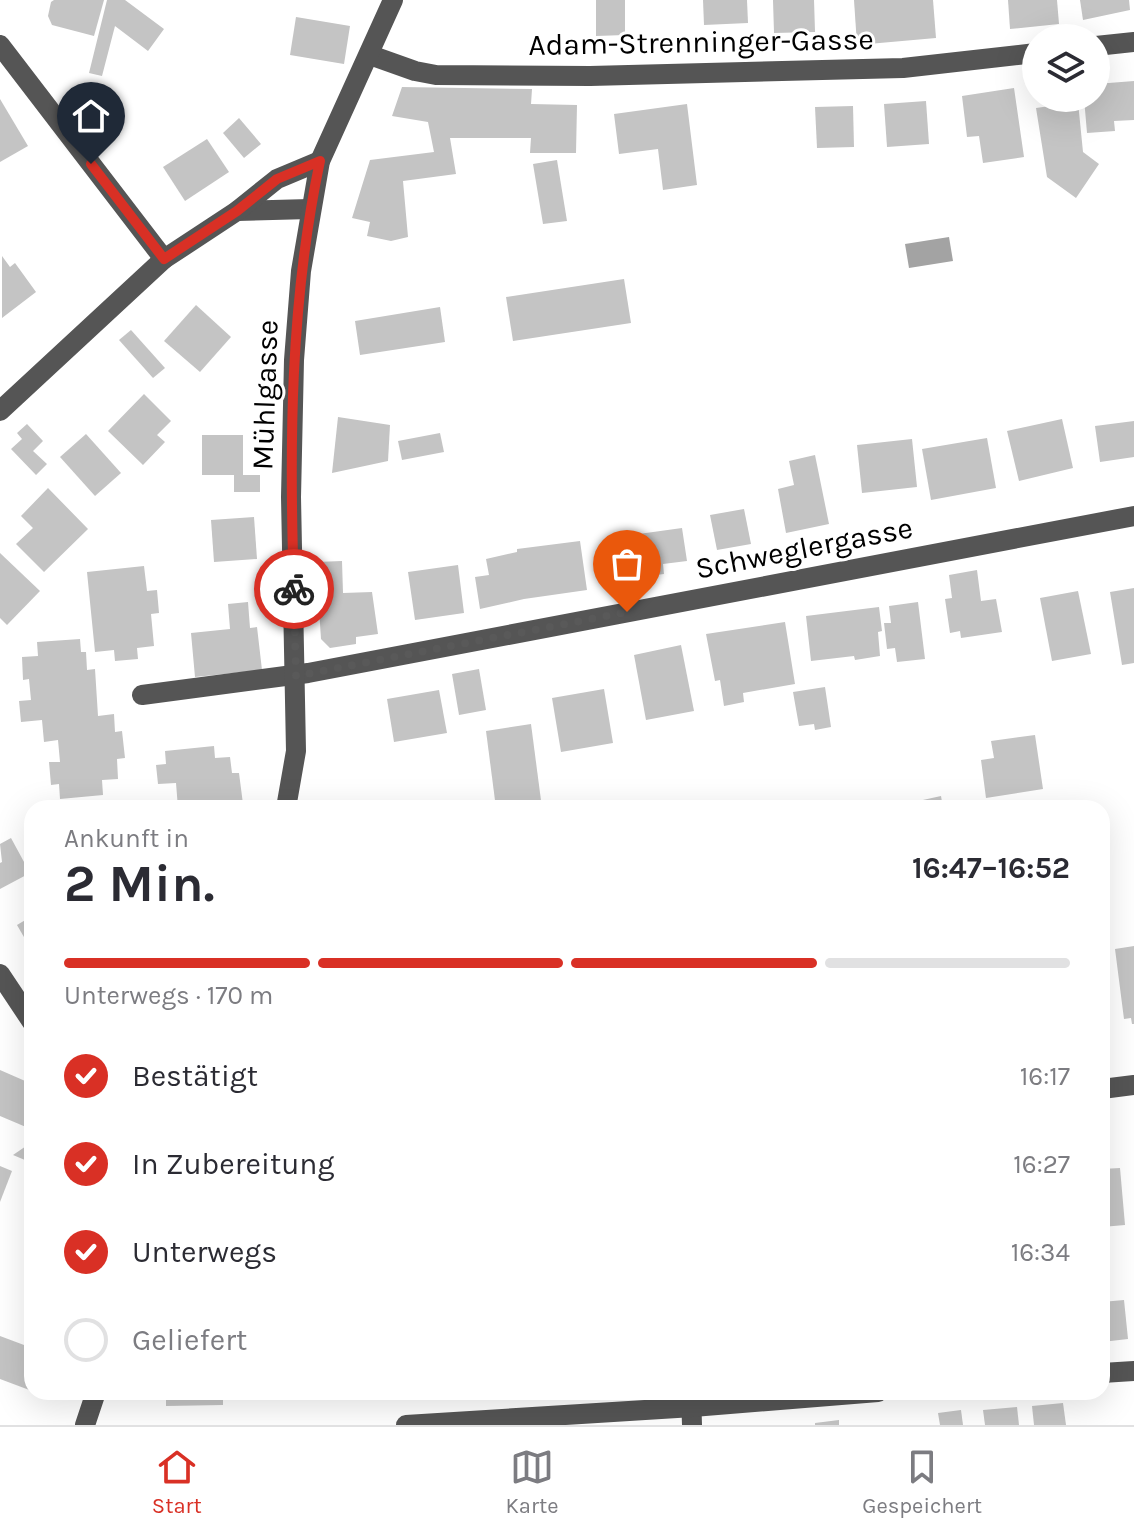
<!DOCTYPE html>
<html lang="de">
<meta charset="utf-8">
<style>
:root{--surface:#fff;--page:#f7f7f7;--text:#2b2b33;--muted:#7c7c81;--line:#e1e1e2;--accent:#d93025}
body{margin:0;font-family:Karla,sans-serif;background:var(--page);color:var(--text);height:100vh;display:flex;flex-direction:column;font-size:30px;white-space:nowrap}
*{box-sizing:border-box;margin:0}
p{font-size:26px;color:var(--muted)}
.icon{flex:none;width:44px;height:44px;fill:none;stroke:currentColor;stroke-width:2;stroke-linecap:round;stroke-linejoin:round}
.map{position:relative;flex:1;overflow:hidden}
.drawer{position:absolute;left:24px;top:800px;width:1086px;height:600px;display:flex;flex-direction:column;background:var(--surface);border-radius:24px;box-shadow:0 8px 32px #0002}
.drawer>*{flex:none}
.fabs{position:absolute;left:1022px;top:24px;display:grid;gap:16px}
.fabs a{display:grid;place-items:center;width:88px;height:88px;border-radius:50%;background:var(--surface);box-shadow:0 8px 32px #0002;font-size:40px}
.pin{position:absolute;display:grid;place-items:center;width:68px;height:68px;color:#fff;margin:-82px -34px;border-radius:50% 50% 50% 0;rotate:-45deg;box-shadow:0 0 8px #0007}
.pin .icon{rotate:45deg}
.courier{position:absolute;display:grid;place-items:center;width:80px;height:80px;margin:-40px;border:6px solid #d93025;border-radius:50%;background:#fff;color:#222;box-shadow:0 2px 10px #0007}
.head em{font-style:normal;font-weight:700}
.head div{display:flex;flex-direction:column-reverse}
.head{display:flex;align-items:center;justify-content:space-between;height:136px;padding:0 40px}
h1{font-size:52px;font-weight:700;line-height:60px}
.bar{display:grid;grid-template-columns:repeat(4,1fr);gap:12px 8px;align-content:center;height:96px;padding:0 40px}
.bar i{height:10px;border-radius:6px;background:var(--line)}
.bar .on{background:var(--accent)}
.bar p{grid-column:span 4}
ol{padding:0 40px;list-style:none}
li{display:flex;align-items:center;gap:24px;height:88px}
li p{margin-inline-start:auto}
li .icon{padding:8px;border-radius:50%;background:var(--accent);color:#fff;stroke-width:4}
li:last-child{color:var(--muted)}
li i{width:44px;height:44px;border:4px solid var(--line);border-radius:50%}
.menu{display:flex;justify-content:space-around;align-items:center;height:112px;border-top:2px solid var(--line);background:var(--surface);font-size:22px;color:var(--muted)}
.menu a{display:grid;justify-items:center;gap:4px}
.menu .on{color:var(--accent)}
.map>svg:first-child{display:block}
.water{fill:#a3a3a3}
.building{fill:#c4c4c4}
.lines{fill:none;stroke-linecap:round;stroke-linejoin:round}
.minor{stroke:#555;stroke-width:20}
.done{stroke:#595959;stroke-width:8;stroke-dasharray:0 14.4}
.route{stroke:#d93025;stroke-width:10}
.labels{text-anchor:middle;stroke-width:6;stroke-linejoin:round;paint-order:stroke}
.street-label{font-size:30px;fill:#000;stroke:#fff}
</style>
<div class="map">
<svg width="1134" height="1425" viewBox="0 0 1134 1425">
<rect width="100%" height="100%" fill="#fff"/>
<path class="water" d="M949 237 953 261 909 268 905 244Z"/>
<g class="building">
<path d="M54 0H104L94 36 52 25 48 16 51 2Z"/>
<path d="M107 0H125L164 29 148 51 115 26 102 76 89 73Z"/>
<path d="M596 0H625V35L596 36Z"/>
<path d="M703 0H747L748 23 704 25Z"/>
<path d="M773 0H814L815 32 774 33Z"/>
<path d="M854 0H933L936 38 857 45Z"/>
<path d="M1008 0H1057L1059 24 1010 29Z"/>
<path d="M1080 0H1129L1130 10 1083 20Z"/>
<path d="M296 17 350 26 344 64 290 55Z"/>
<path d="M1134 81V120L1114 121 1115 131 1087 133 1084 98H1096V84Z"/>
<path d="M402 87 532 89 531 104 577 105 576 153H530L531 138H450L456 174 403 181 408 237 391 241 367 236 370 222 352 218 370 160 434 152 428 122 392 116Z"/>
<path d="M1014 88 1024 157 983 163 979 136 967 137 962 96Z"/>
<path d="M0 99 28 146 0 162Z"/>
<path d="M926 101 929 144 887 147 884 104Z"/>
<path d="M1078 102 1083 152 1099 164 1076 198 1047 177 1036 108Z"/>
<path d="M687 104 697 185 663 190 658 149 619 154 614 114Z"/>
<path d="M853 106 854 147 817 148 815 107Z"/>
<path d="M239 118 261 144 244 158 223 133Z"/>
<path d="M207 139 229 172 185 201 163 167Z"/>
<path d="M557 160 567 221 543 224 533 164Z"/>
<path d="M2 256 10 267 15 263 36 292 2 318Z"/>
<path d="M624 279 631 323 513 341 506 297Z"/>
<path d="M196 305 231 337 200 372 164 341Z"/>
<path d="M440 307 445 342 360 355 355 321Z"/>
<path d="M131 330 165 368 153 378 119 340Z"/>
<path d="M144 394 171 421 157 435 165 442 143 465 108 431Z"/>
<path d="M338 417 390 425 388 461 332 473Z"/>
<path d="M1062 419 1073 468 1019 481 1007 431Z"/>
<path d="M1134 421V457L1100 462 1095 426Z"/>
<path d="M27 424 43 441 33 451 47 464 36 475 11 449 22 439 17 433Z"/>
<path d="M440 433 444 452 402 460 398 441Z"/>
<path d="M86 434 121 473 95 496 60 457Z"/>
<path d="M202 435H243V475H260V492H234V475H202Z"/>
<path d="M987 438 996 488 931 500 922 449Z"/>
<path d="M912 439 917 487 862 493 857 445Z"/>
<path d="M815 455 829 524 786 533 778 489 794 485 789 461Z"/>
<path d="M48 488 88 529 44 572 16 544 33 528 21 516Z"/>
<path d="M744 509 751 544 717 550 710 515Z"/>
<path d="M254 517 257 559 214 562 211 520Z"/>
<path d="M682 528 687 561 663 564 664 574 623 579 617 537Z"/>
<path d="M580 541 587 590 524 599 480 609 475 577 489 575 486 559 517 552V549Z"/>
<path d="M0 553 40 591 7 625 0 618Z"/>
<path d="M342 561 343 593 372 592 378 634 356 637V644L330 648 321 639 316 562Z"/>
<path d="M458 565 464 613 415 620 408 572Z"/>
<path d="M144 566 147 591 157 590 159 613 151 614 154 646 137 648 138 659 115 661 114 650 95 652 87 572Z"/>
<path d="M977 570 981 601 996 599 1002 632 961 638 960 631 950 633 945 599 952 598 949 575Z"/>
<path d="M1134 588V663L1122 665 1110 592Z"/>
<path d="M1078 591 1091 654 1052 661 1040 598Z"/>
<path d="M248 602 250 628 257 627 262 670 195 677 191 633 230 629 228 604Z"/>
<path d="M918 602 925 659 897 662 895 648 887 649 884 623H891L889 606Z"/>
<path d="M879 607 882 631 878 632 880 656 855 660 854 656 811 661 806 616Z"/>
<path d="M785 622 795 684 743 693 744 702 724 706 720 680 715 681 706 634Z"/>
<path d="M80 639 81 652H86L87 670 95 669 98 716 114 714 115 732 122 731 125 758 117 759 118 779 102 780 103 795 60 799 59 784 51 785 49 762H60L58 740 44 742 42 720 21 722 19 701 31 700 29 679 23 680 22 657 38 656 37 642Z"/>
<path d="M681 645 694 711 646 720 634 655Z"/>
<path d="M479 669 486 710 459 715 452 674Z"/>
<path d="M825 687 831 727 815 730 814 724 799 726 793 692Z"/>
<path d="M604 689 613 743 561 752 552 698Z"/>
<path d="M439 690 447 733 394 742 387 699Z"/>
<path d="M531 724 542 808H496L486 731Z"/>
<path d="M1035 735 1043 789 986 798 981 760 994 758 991 741Z"/>
<path d="M214 746 215 758 230 757 232 773H239L243 804H235V808H178L176 783 158 784 156 765 166 764 165 751Z"/>
<path d="M941 796 943 808H891V807Z"/>
<path d="M11 838 30 873 0 889V863L2 862 0 844Z"/>
<path d="M32 916V951L17 925Z"/>
<path d="M1102 933H1104L1107 961H1102Z"/>
<path d="M1134 946V1024H1132L1131 1018 1124 1019 1115 949Z"/>
<path d="M0 1070 32 1084V1115L26 1127 0 1116Z"/>
<path d="M32 1142V1163L13 1155Z"/>
<path d="M0 1166 12 1171 0 1202Z"/>
<path d="M1120 1168 1125 1225 1102 1227V1169Z"/>
<path d="M1124 1300 1128 1339 1102 1342V1302Z"/>
<path d="M0 1336 32 1348V1391L0 1379Z"/>
<path d="M166 1392H223V1405L166 1406Z"/>
<path d="M242 1392H314V1398L243 1399Z"/>
<path d="M433 1392H488V1395L433 1397Z"/>
<path d="M1063 1403 1066 1425H1034L1032 1406Z"/>
<path d="M1017 1407 1019 1425H985L983 1410Z"/>
<path d="M961 1410 963 1425H940L938 1413Z"/>
<path d="M839 1420V1425H815V1423Z"/>
</g>
<g class="lines">
<g class="minor">
<path d="M0 45 164 259"/>
<path d="M1096 46 1134 42"/>
<path d="M370 55 415 71 436 75 590 76 903 68 1036 53"/>
<path d="M237 211 310 209"/>
<path d="M0 411 164 259 237 211 277 179 320 161"/>
<path d="M142 695 308 673 1134 516"/>
<path d="M286 808 296 751 291 497 294 360 301 271 320 161 393 0"/>
<path d="M0 974 32 1022"/>
<path d="M1102 1089 1134 1085"/>
<path d="M1102 1373 1134 1371"/>
<path d="M691 1392 692 1425"/>
<path d="M85 1425 96 1392"/>
<path d="M406 1425 693 1407 878 1392"/>
</g>
</g>
<g class="lines">
<path class="done" d="M294 589 296 676 627 612"/>
<path class="route" d="M91 164 164 259 237 211 277 179 320 161C290 302 289 446 294 589"/>
</g>
<g class="labels">
<g class="street-label">
<text transform="translate(701 42) rotate(-1)" y="10">Adam-Strenninger-Gasse</text>
<text transform="translate(265 395) rotate(-88)" y="10">Mühlgasse</text>
<text transform="translate(804 548) rotate(-11)" y="10">Schweglergasse</text>
</g>
</g>
</svg>
<div class="fabs">
<a><svg class="icon" aria-label="layers" viewBox="0 0 24 24"><path d="M12 4l9 5-9 5-9-5zM3 14l9 5 9-5"/></svg></a>
</div>
<div class="pin" style="left:627px;top:612px;background:#ea580c"><svg class="icon" aria-label="bag" viewBox="0 0 24 24"><path d="M5 8h14l-1 12H6zM9 8a3 3 0 0 1 6 0"/></svg></div>
<div class="pin" style="left:91px;top:164px;background:#1f2937"><svg class="icon" aria-label="home" viewBox="0 0 24 24"><path d="M3 11l9-7 9 7M6 9v11h12V9"/></svg></div>
<div class="courier" style="left:294px;top:589px"><svg class="icon" aria-label="bike" viewBox="0 0 24 24"><circle cx="6" cy="16" r="4"/><circle cx="18" cy="16" r="4"/><path d="M6 16l4-8h5l3 8M10 8l3 8H6M13 5h3"/></svg></div>
<section class="drawer">
<div class="head"><div><h1>2 Min.</h1><p>Ankunft in</p></div><em>16:47–16:52</em></div>
<div class="bar"><i class="on"></i><i class="on"></i><i class="on"></i><i></i><p>Unterwegs · 170 m</p></div>
<ol>
<li><svg class="icon" aria-label="check" viewBox="0 0 24 24"><path d="M5 12l5 5 9-10"/></svg>Bestätigt<p>16:17</p></li>
<li><svg class="icon" aria-label="check" viewBox="0 0 24 24"><path d="M5 12l5 5 9-10"/></svg>In Zubereitung<p>16:27</p></li>
<li><svg class="icon" aria-label="check" viewBox="0 0 24 24"><path d="M5 12l5 5 9-10"/></svg>Unterwegs<p>16:34</p></li>
<li><i></i>Geliefert</li>
</ol>
</section>
</div>
<nav class="menu">
<a class="on"><svg class="icon" aria-label="home" viewBox="0 0 24 24"><path d="M3 11l9-7 9 7M6 9v11h12V9"/></svg>Start</a>
<a><svg class="icon" aria-label="map" viewBox="0 0 24 24"><path d="M3 6l6-2 6 2 6-2v14l-6 2-6-2-6 2zM9 4v14M15 6v14"/></svg>Karte</a>
<a><svg class="icon" aria-label="saved" viewBox="0 0 24 24"><path d="M7 4h10v16l-5-4-5 4z"/></svg>Gespeichert</a>
</nav>
